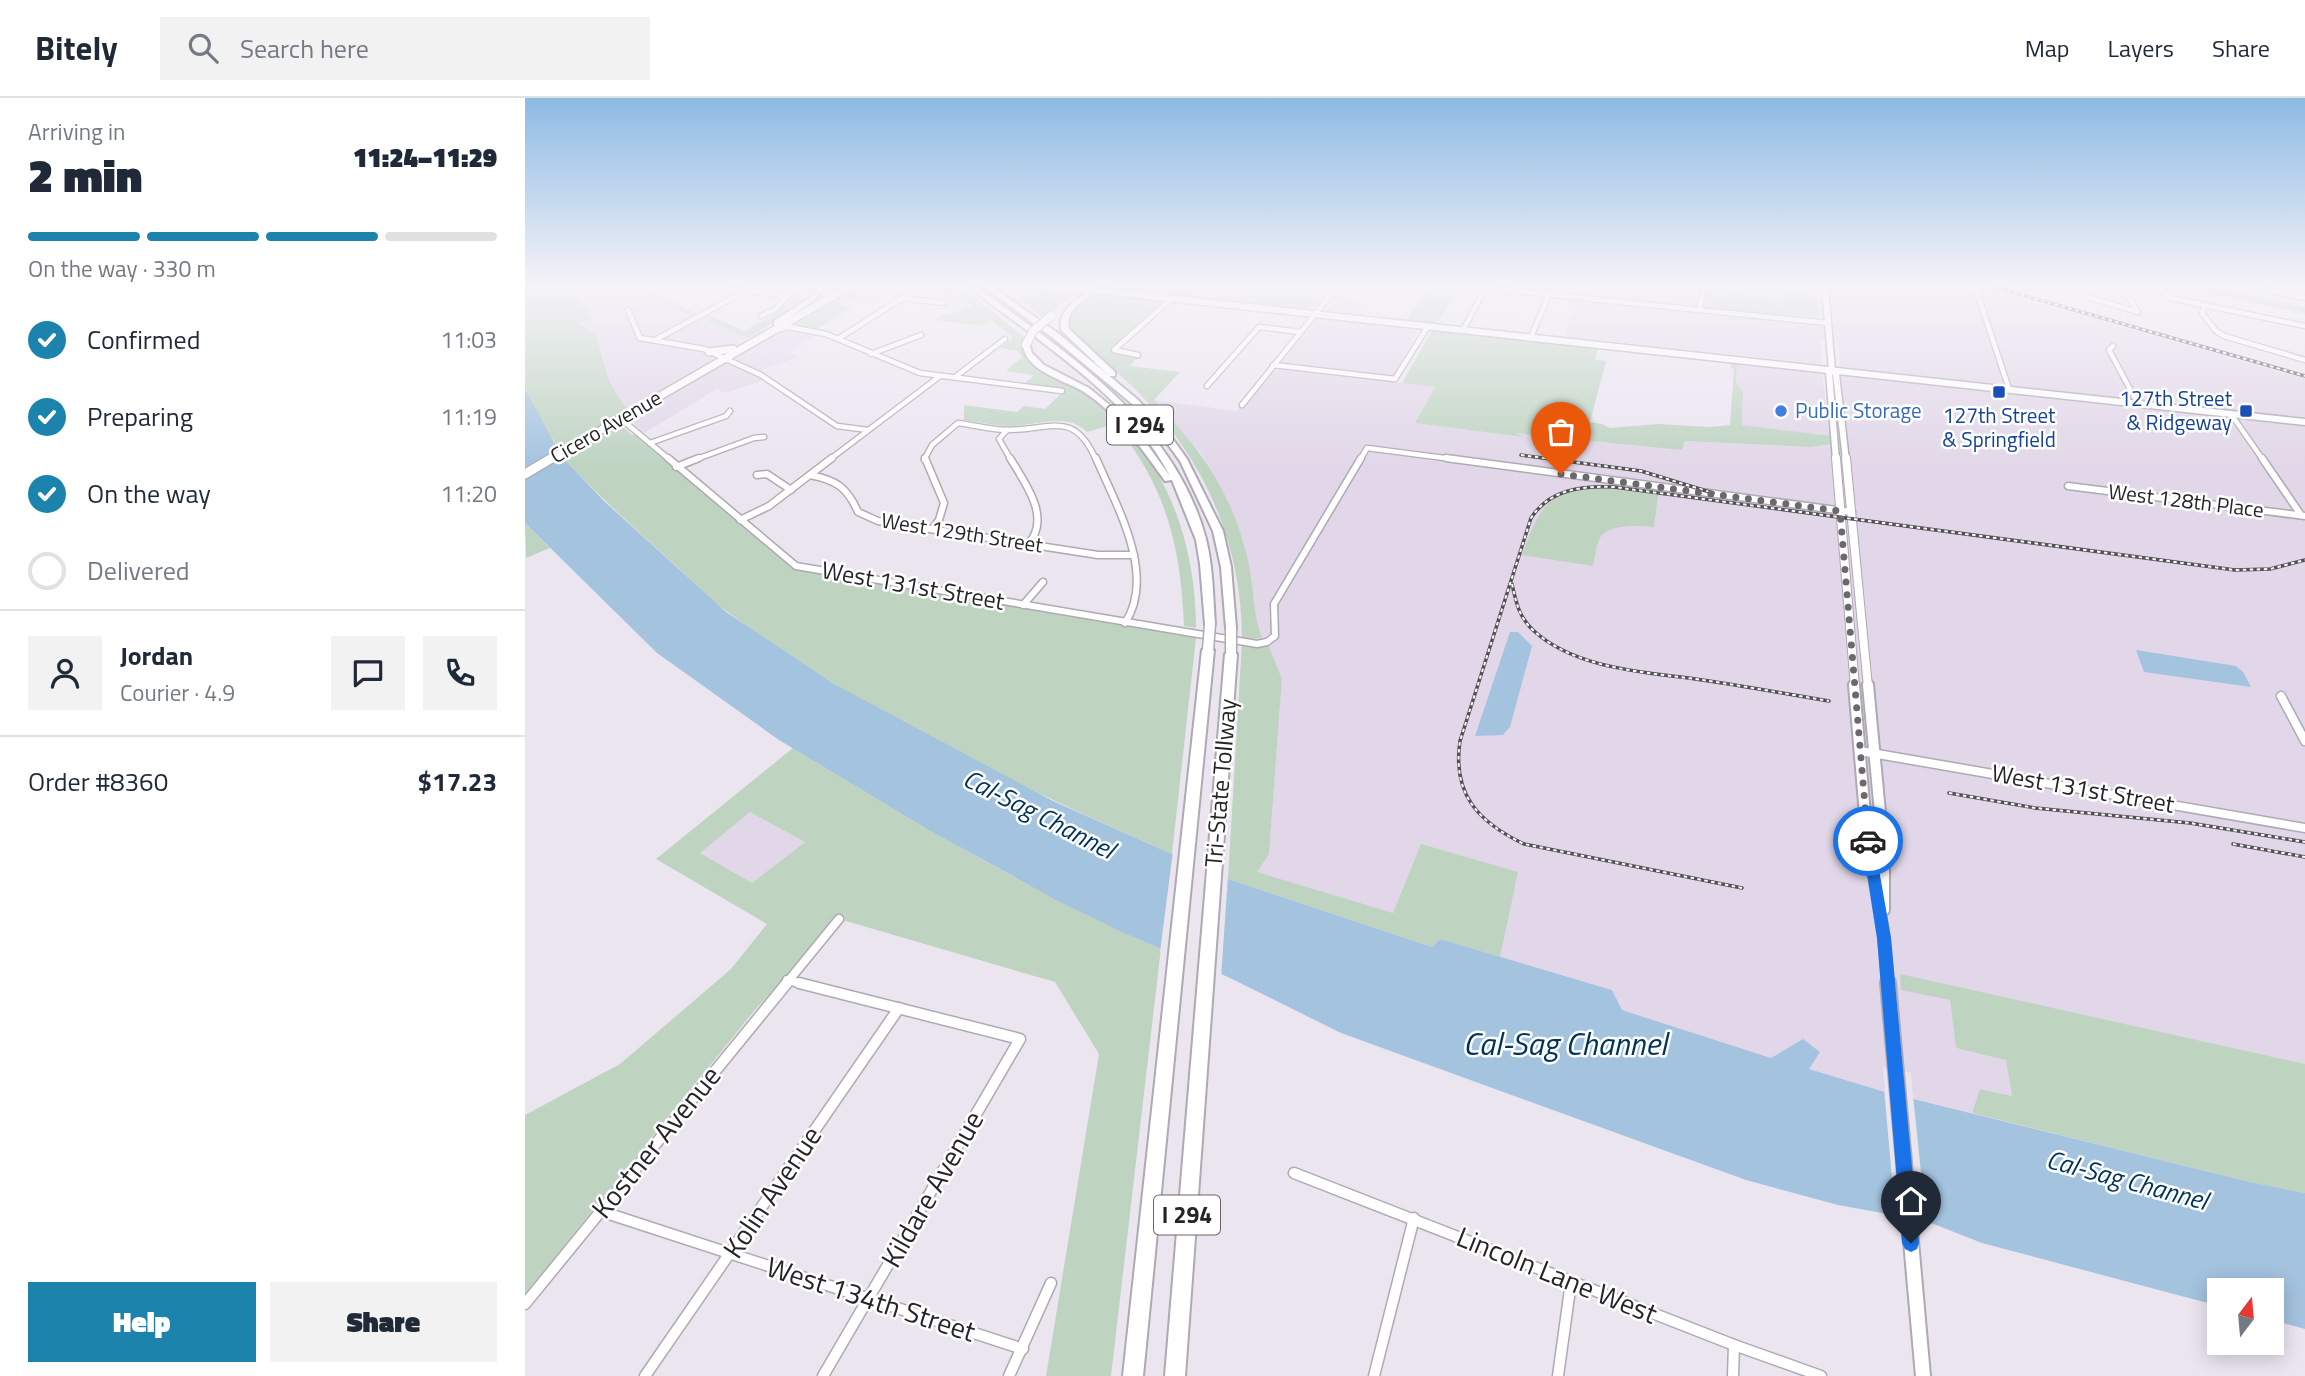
<!DOCTYPE html>
<meta charset="utf-8">
<style>
:root{--surface:#fff;--page:#f2f2f3;--text:#1f2937;--muted:#747a83;--line:#e0e1e3;--accent:#1b83ac}
body{margin:0;font-family:"Titillium Web",sans-serif;background:var(--page);color:var(--text);height:100vh;display:flex;flex-direction:column;font-size:26px;white-space:nowrap}
*{box-sizing:border-box;margin:0}
p{font-size:23px;color:var(--muted)}
.icon{flex:none;width:38px;height:38px;fill:none;stroke:currentColor;stroke-width:2;stroke-linecap:round;stroke-linejoin:round}
.map{position:relative;flex:1;overflow:hidden}
.drawer{display:flex;flex-direction:column;background:var(--surface);width:525px}
.drawer>*{flex:none}
.needle{width:46px;rotate:16deg}
.controls{position:absolute;left:1682px;top:1180px;display:grid;gap:14px}
.controls a{display:grid;place-items:center;width:77px;height:77px;border-radius:0px;background:var(--surface);box-shadow:0 4px 18px #0003;font-size:35px}
.pin{position:absolute;display:grid;place-items:center;width:60px;height:60px;color:#fff;margin:-72px -30px;border-radius:50% 50% 50% 0;rotate:-45deg;box-shadow:0 0 7px #0007}
.pin .icon{rotate:45deg}
.courier{position:absolute;display:grid;place-items:center;width:70px;height:70px;margin:-35px;border:5px solid #1a73e8;border-radius:50%;background:#fff;color:#222;box-shadow:0 2px 9px #0007}
.headline em{font-style:normal;font-weight:800}
.headline div{display:flex;flex-direction:column-reverse}
.headline{display:flex;align-items:center;justify-content:space-between;height:119px;padding:0 28px}
h1{font-size:46px;font-weight:800;line-height:52px}
.bar{display:grid;grid-template-columns:repeat(4,1fr);gap:10px 7px;align-content:center;height:84px;padding:0 28px}
.bar i{height:9px;border-radius:5px;background:var(--line)}
.bar .current{background:var(--accent)}
.bar p{grid-column:span 4}
.line{display:flex;align-items:center;gap:18px;padding:0 28px;border-top:2px solid var(--line)}
.line div{flex:1}
.round{display:grid;place-items:center;flex:none;width:74px;height:74px;border-radius:0px;background:var(--page)}
ol{padding:0 28px;list-style:none}
li{display:flex;align-items:center;gap:21px;height:77px}
li p{margin-inline-start:auto}
li .icon{padding:7px;border-radius:50%;background:var(--accent);color:#fff;stroke-width:4}
li:last-child{color:var(--muted)}
li i{width:38px;height:38px;border:4px solid var(--line);border-radius:50%}
.cta{display:flex;gap:14px;margin-top:auto;padding:14px 28px}
.cta a{flex:1;height:80px;border-radius:0px;background:var(--accent);color:#fff;font-size:28px;font-weight:800;line-height:80px;text-align:center}
.cta a+a{background:var(--page);color:var(--text)}
header{display:flex;align-items:center;gap:42px;box-sizing:border-box;height:98px;padding:0 35px;background:var(--surface);border-bottom:2px solid var(--line)}
header strong{font-size:33px}
nav{display:flex;gap:38px;margin-inline-start:auto;font-size:24px}
.search{width:490px;height:63px;background:var(--page);display:flex;align-items:center;gap:18px;box-sizing:border-box;padding:0 24px;border-radius:0px;color:var(--muted);font-size:26px}
main{display:flex;flex:1;min-height:0}
.map>svg:first-child{display:block}
.built{fill:#e1d7e8}
.green{fill:#bed4c1;fill-rule:evenodd}
.water{fill:#a4c3df}
.pier{fill:#ebe5f0}
.lines{fill:none;stroke-linecap:round;stroke-linejoin:round}
.stream{stroke:#a4c3df;stroke-width:2}
.minor-far3-casing{stroke:#aea9b2;stroke-width:7}
.minor-far2-casing{stroke:#aea9b2;stroke-width:9}
.minor-far1-casing{stroke:#aea9b2;stroke-width:11}
.minor-casing{stroke:#aea9b2;stroke-width:13}
.secondary-far3-casing{stroke:#aea9b2;stroke-width:9}
.secondary-far2-casing{stroke:#aea9b2;stroke-width:10}
.secondary-far1-casing{stroke:#aea9b2;stroke-width:14}
.secondary-casing{stroke:#aea9b2;stroke-width:18}
.primary-far1-casing{stroke:#aea9b2;stroke-width:10}
.primary-casing{stroke:#aea9b2;stroke-width:11}
.motorway-casing{stroke:#aea9b2;stroke-width:4}
.minor-far3{stroke:#fff;stroke-width:4.5}
.minor-far2{stroke:#fff;stroke-width:6}
.minor-far1{stroke:#fff;stroke-width:8}
.minor{stroke:#fff;stroke-width:10}
.secondary-far3{stroke:#fff;stroke-width:6}
.secondary-far2{stroke:#fff;stroke-width:8}
.secondary-far1{stroke:#fff;stroke-width:10}
.secondary{stroke:#fff;stroke-width:14}
.primary-far1{stroke:#fff;stroke-width:7}
.primary{stroke:#fff;stroke-width:9}
.motorway{fill:#fff;fill-rule:evenodd}
.rail-casing{stroke:#535055;stroke-width:3.5}
.rail{stroke:#fff;stroke-width:2;stroke-dasharray:3.5;stroke-linecap:butt}
.motorway-bridge-far1-casing{stroke:#aea9b2;stroke-width:10;stroke-linecap:butt}
.motorway-bridge-casing{stroke:#aea9b2;stroke-width:13;stroke-linecap:butt}
.motorway-bridge-far1{stroke:#fff;stroke-width:8}
.motorway-bridge{stroke:#fff;stroke-width:10}
.route{fill:#1a73e8}
.done{stroke:#6b686e;stroke-width:7;stroke-dasharray:0 12.6}
.transit-dot{fill:#1a4fb4;stroke:#fff;stroke-width:2.5}
.shop-dot{fill:#3f7fe0;stroke:#fff;stroke-width:2.5}
.labels{text-anchor:middle;stroke-width:5;stroke-linejoin:round;paint-order:stroke}
.far-transit-label{font-size:21px;fill:#164399;stroke:#fff;text-anchor:end}
.far-shop-label{font-size:21px;fill:#366cbe;stroke:#fff;text-anchor:start}
.far-street-label{font-size:21px;fill:#262428;stroke:#fff}
.shield{fill:#fff;stroke:#676668;stroke-width:2}
.shield-label{font-size:23px;font-weight:bold;fill:#262428}
.street-label{font-size:24px;fill:#262428;stroke:#fff}
.water-label{font-size:26px;font-style:italic;fill:#003357;stroke:#fff}
.near-street-label{font-size:28px;fill:#262428;stroke:#fff}
.near-water-label{font-size:32px;font-style:italic;fill:#003357;stroke:#fff}
</style>
<header>
<strong>Bitely</strong>
<div class="search"><svg class="icon" aria-label="search" viewBox="0 0 24 24"><circle cx="10" cy="10" r="6"/><path d="M15 15l6 6"/></svg>Search here</div>
<nav><a>Map</a><a>Layers</a><a>Share</a></nav>
</header>
<main>
<section class="drawer">
<div class="headline"><div><h1>2 min</h1><p>Arriving in</p></div><em>11:24–11:29</em></div>
<div class="bar"><i class="current"></i><i class="current"></i><i class="current"></i><i></i><p>On the way · 330 m</p></div>
<ol>
<li><svg class="icon" aria-label="check" viewBox="0 0 24 24"><path d="M5 12l5 5 9-10"/></svg>Confirmed<p>11:03</p></li>
<li><svg class="icon" aria-label="check" viewBox="0 0 24 24"><path d="M5 12l5 5 9-10"/></svg>Preparing<p>11:19</p></li>
<li><svg class="icon" aria-label="check" viewBox="0 0 24 24"><path d="M5 12l5 5 9-10"/></svg>On the way<p>11:20</p></li>
<li><i></i>Delivered</li>
</ol>
<div class="line" style="height:126px"><a class="round"><svg class="icon" aria-label="person" viewBox="0 0 24 24"><circle cx="12" cy="8" r="4"/><path d="M4 21q1-7 8-7t8 7"/></svg></a><div><b>Jordan</b><p>Courier · 4.9</p></div><a class="round"><svg class="icon" aria-label="chat" viewBox="0 0 24 24"><path d="M4 5h16v11H9l-5 4z"/></svg></a><a class="round"><svg class="icon" aria-label="phone" viewBox="0 0 24 24"><path d="M5 4h4l2 5-3 2q2 4 5 5l2-3 5 2v4C11 20 4 13 5 4z"/></svg></a></div>
<div class="line" style="height:91px"><div>Order #8360</div><b>$17.23</b></div>
<div class="cta"><a>Help</a><a>Share</a></div>
</section>
<div class="map">
<svg width="1780" height="1278" viewBox="0 0 1780 1278">
<rect width="100%" height="100%" fill="#ebe5f0"/>
<g class="built">
<path d="M69 189H94L224 240 103 311 90 295 77 262 70 233 64 234 54 224 65 221 53 196Z"/>
<path d="M1057 189H1459L1780 281V966L1375 877 1377 892 1425 902 1431 950 1481 962 1487 998 1456 991 1447 1015 1388 1001 1386 975 1358 969 1360 994 1284 971 1278 941 1246 960 1097 912 1087 892 720 787 744 756 757 581 717 544 737 540 732 527 724 469 717 439 700 398 676 355 628 302 711 313 751 269 911 289 891 325 994 338 987 334 1157 351 1160 343 1286 349 1306 346 1217 327 1218 293 1211 284 1212 266 1297 275 1304 330 1322 332 1316 279 1320 277 1354 279 1353 274 1315 270 1313 244 1295 241 1297 266 1039 238Z"/>
<path d="M808 202 845 206 837 218 799 214Z"/>
<path d="M793 220H798L894 230 868 280 755 265Z"/>
<path d="M262 231 295 235 264 254 273 259 234 273 245 280 201 295 192 291 119 335 104 321 252 234Z"/>
<path d="M225 713 280 744 227 785 174 755Z"/>
</g>
<g class="green">
<path d="M0 189H69L53 196 66 221 54 225 64 234 70 233C78 261 82 289 103 311L35 352 17 325 0 291Z"/>
<path d="M94 189H118L174 217 170 219Z"/>
<path d="M276 189H292L274 209 224 240 174 220 181 216 219 233 251 215Z"/>
<path d="M330 189H368L345 203 324 201 316 206 329 208 290 232 268 228Z"/>
<path d="M399 189H437L500 240 498 252C508 274 539 280 558 293 636 347 671 438 671 530L659 528C656 451 642 391 593 330L589 326 562 334C542 313 508 329 483 328 468 327 453 324 439 322V307L492 314 499 308 520 311 539 293 498 287 509 277 481 273 497 259 493 253 475 250 488 240 466 222 457 228 411 222 416 217H422L448 207Z"/>
<path d="M482 189 545 193 549 196 519 221Z"/>
<path d="M567 189H805L790 208 774 212Z"/>
<path d="M904 189H935L912 226 882 223Z"/>
<path d="M1182 189H1208V196L1258 200 1259 195 1293 198 1292 219 1184 211 1180 208Z"/>
<path d="M1655 189H1684L1780 209V216Z"/>
<path d="M575 195 640 202 586 253 614 258 605 268 655 274 629 302C678 354 708 395 724 467 729 491 728 517 737 540L717 542C717 443 678 358 608 289 587 269 564 252 544 232L543 215 566 196Z"/>
<path d="M908 231 1073 249 1070 262 1081 263 1065 324 1077 326 1085 330 1133 326 1186 329 1205 327 1209 271 1206 270V265L1212 266 1211 284 1218 293 1217 327 1306 338V346L1286 349 1160 343 1157 352 990 335 999 339 890 325 910 289 877 285Z"/>
<path d="M92 329H98L107 337 113 335 143 361 141 363 268 470 671 540 647 756C493 688 340 616 204 515 185 502 169 484 152 469 112 433 74 398 37 359Z"/>
<path d="M1084 390 1133 397 1129 429C1116 428 1084 425 1075 440 1071 447 1070 459 1068 468L997 457C1017 403 1023 392 1084 390Z"/>
<path d="M0 425 25 450 1 460Z"/>
<path d="M717 544H742L757 581 744 756 732 774 868 815 896 746 993 774 975 859 915 841 907 849 703 781Z"/>
<path d="M268 650C388 722 507 796 636 850L586 1278H521L574 956 530 884 314 821 229 913 0 1196V1017L95 966 206 871 242 826 131 761ZM225 714 280 744 227 785 175 755Z"/>
<path d="M1375 876 1780 966V1095L1725 1084 1447 1015 1455 991 1487 998 1481 962 1431 950 1425 902 1376 892Z"/>
</g>
<g class="water">
<path d="M0 291 37 359 80 404 201 514 309 586 528 703 703 781 907 849 915 841 1087 892 1097 912 1246 960 1278 941 1295 954 1284 971 1360 994 1725 1084 1780 1095V1231L1747 1222 1746 1192H1694V1208L1457 1145 1401 1123 1313 1107 1221 1082 816 935 703 879 597 834 531 802 404 732 254 642 132 555 0 425Z"/>
<path d="M985 534H993L1007 548 985 629 978 637 950 638Z"/>
<path d="M1611 552 1711 568 1718 574 1726 589 1619 574Z"/>
</g>
<g class="pier">
<path d="M648 753 703 778 696 880 635 854Z"/>
<path d="M1359 990 1388 997 1401 1123 1370 1115Z"/>
</g>
<g class="lines">
<path class="stream" d="M1665 189 1780 213"/>
<g class="minor-far3-casing">
<g id="minor-far3">
<path d="M184 189 262 198 252 210 236 218"/>
<path d="M1530 189 1613 214"/>
<path d="M1598 189 1613 214"/>
<path d="M1634 189 1645 200 1780 228"/>
<path d="M1728 189 1780 200"/>
<path d="M960 190 1051 199"/>
<path d="M1451 191 1484 291"/>
<path d="M1056 200 1303 225"/>
<path d="M1680 207 1677 215 1691 233 1699 238 1780 262"/>
<path d="M103 212 115 240 179 251 236 277 312 328 343 332"/>
<path d="M1175 212 1178 189"/>
<path d="M251 232 264 229 301 236 395 275 537 293"/>
<path d="M938 232 961 189"/>
<path d="M1006 239 1027 189"/>
<path d="M313 241 377 200 419 205"/>
<path d="M130 242 215 196"/>
<path d="M1588 248 1584 252 1613 306"/>
<path d="M346 256 396 237"/>
<path d="M613 257 589 252 646 201"/>
<path d="M748 267 870 281 903 228"/>
<path d="M430 279 480 241"/>
<path d="M682 288 734 229 775 234"/>
<path d="M717 307 812 189"/>
<path d="M1706 316 1738 362"/>
<path d="M95 320 145 362"/>
<path d="M482 332 474 341 486 362"/>
<path d="M125 345 201 318 205 313"/>
<path d="M169 362 229 340 239 339"/>
<path d="M304 362 415 278"/>
<path d="M399 362 407 347 433 325C449 327 467 332 483 332 526 332 549 311 571 362"/>
<path d="M835 362 842 350 935 362"/>
</g>
</g>
<g class="minor-far2-casing">
<g id="minor-far2">
<path d="M143 360 271 468 732 546 742 544 750 538 749 506 836 360"/>
<path d="M400 360 419 405 414 422 407 431"/>
<path d="M485 360C500 385 527 420 503 446"/>
<path d="M571 360C591 407 632 477 600 525"/>
<path d="M921 360 1327 414"/>
<path d="M1737 360 1776 417"/>
<path d="M151 369 174 360"/>
<path d="M232 377 242 376 266 392"/>
<path d="M285 377C311 382 322 389 333 414L353 423 573 457H609"/>
<path d="M1543 388 1780 418"/>
<path d="M215 422 244 408 307 360"/>
<path d="M498 507 518 484"/>
</g>
</g>
<g class="minor-far1-casing">
<g id="minor-far1">
<path d="M1756 598 1780 643"/>
<path d="M1335 653 1780 730"/>
<path d="M262 882 281 887"/>
<path d="M260 887 314 821"/>
</g>
</g>
<g class="minor-casing">
<g id="minor">
<path d="M274 885 495 941 298 1278"/>
<path d="M769 1075 1209 1247 1296 1278"/>
<path d="M75 1113 498 1251"/>
<path d="M0 1206 262 885"/>
<path d="M120 1278 374 910"/>
<path d="M484 1278 526 1185"/>
<path d="M849 1278 889 1120"/>
<path d="M1033 1278 1046 1184"/>
<path d="M1208 1278 1209 1247"/>
</g>
</g>
<g class="secondary-far3-casing">
<g id="secondary-far3">
<path d="M1300 189 1307 272 1311 276 1321 362"/>
<path d="M569 192 1780 324"/>
<path d="M1307 272 1304 275 1311 362"/>
</g>
</g>
<g class="secondary-far2-casing">
<g id="secondary-far2">
<path d="M1311 360 1330 589"/>
<path d="M1321 360 1343 589"/>
</g>
</g>
<g class="secondary-far1-casing">
<g id="secondary-far1">
<path d="M1329 587 1341 729 1359 840 1363 887"/>
<path d="M1343 587 1359 757V812"/>
</g>
</g>
<g class="secondary-casing">
<path id="secondary" d="M1363 885 1398 1278"/>
</g>
<g class="primary-far1-casing">
<g id="primary-far1">
<path d="M523 189 569 192"/>
<path d="M184 254 208 251"/>
<path d="M24 362 324 189"/>
</g>
</g>
<g class="primary-casing">
<path id="primary" d="M0 376 27 360"/>
</g>
<g class="motorway-casing">
<g id="motorway">
<path d="M293 189H300L290 201 255 227H249V223L286 199Z"/>
<path d="M445 189H452C544 257 650 324 681 441 688 469 688 498 690 526L689 528H681L680 526 675 466 671 442 647 382 640 383C617 351 593 316 559 294 540 282 498 273 498 245H504L507 255 519 267 564 290 587 309 619 342 645 378C611 313 550 269 492 225 477 214 459 202 445 189Z"/>
<path d="M460 189H468L534 236 612 301 640 330 662 361 698 433 706 469 711 530 710 532 706 533 701 530 696 469 688 433 655 363 634 334 606 305 528 240Z"/>
<path d="M567 191 572 192C559 203 540 211 544 231L590 274V278H584L536 232C533 211 552 201 567 191Z"/>
<path d="M683 548 689 552 618 1278H598L677 552Z"/>
<path d="M706 552 712 556 660 1278H640L700 556Z"/>
</g>
</g>
<use href="#minor-far3" class="minor-far3"/>
<use href="#minor-far2" class="minor-far2"/>
<use href="#minor-far1" class="minor-far1"/>
<use href="#minor" class="minor"/>
<use href="#secondary-far3" class="secondary-far3"/>
<use href="#secondary-far2" class="secondary-far2"/>
<use href="#secondary-far1" class="secondary-far1"/>
<use href="#secondary" class="secondary"/>
<use href="#primary-far1" class="primary-far1"/>
<use href="#primary" class="primary"/>
<use href="#motorway" class="motorway"/>
<g class="rail-casing">
<g id="rail">
<path d="M1469 189 1780 278"/>
<path d="M996 357 1116 373 1188 395"/>
<path d="M987 486C991 504 994 520 1009 533 1052 572 1123 574 1177 582 1219 588 1262 596 1304 603"/>
<path d="M1424 695 1510 710 1665 725 1780 744"/>
<path d="M1708 746 1780 759"/>
<path d="M1217 790 999 746C953 724 927 696 935 643L1006 420C1025 391 1056 388 1089 389L1710 472 1745 471 1780 462"/>
</g>
</g>
<use href="#rail" class="rail"/>
<g class="motorway-bridge-far1-casing">
<path id="motorway-bridge-far1" d="M501 247 508 233 526 218"/>
</g>
<g class="motorway-bridge-casing">
<g id="motorway-bridge">
<path d="M706 530V556"/>
<path d="M683 552 685 526"/>
</g>
</g>
<use href="#motorway-bridge-far1" class="motorway-bridge-far1"/>
<use href="#motorway-bridge" class="motorway-bridge"/>
</g>
<linearGradient id="sky" x2="0" y2="1"><stop stop-color="#8dbae4"/><stop offset="0.51" stop-color="#f6f3f8"/><stop offset="1" stop-color="#f6f3f8" stop-opacity="0"/></linearGradient>
<rect width="1780" height="368" fill="url(#sky)"/>
<path class="route" d="M1343 738 1349 743 1366 840 1394 1145 1392 1151 1386 1154 1380 1151 1377 1145 1352 840 1337 743Z"/>
<g class="lines">
<path class="done" d="M1036 376 1315 413 1343 743"/>
</g>
<g class="transit-dot">
<rect x="1467" y="287" width="14" height="14" rx="3.5"/>
<rect x="1714" y="306" width="14" height="14" rx="3.5"/>
</g>
<circle class="shop-dot" cx="1256" cy="313" r="7"/>
<g class="labels">
<g class="far-transit-label">
<text x="1707" y="308">127th Street<tspan x="1707" dy="24">&amp; Ridgeway</tspan></text>
<text x="1474" y="325" text-anchor="middle">127th Street<tspan x="1474" dy="24">&amp; Springfield</tspan></text>
</g>
<g class="far-shop-label">
<text x="1270" y="320">Public Storage</text>
</g>
<g class="far-street-label">
<text transform="translate(81 329) rotate(-30)" y="7">Cicero Avenue</text>
<text transform="translate(1661 403) rotate(7)" y="7">West 128th Place</text>
<text transform="translate(437 435) rotate(9)" y="7">West 129th Street</text>
</g>
<g class="shield">
<rect x="582" y="307.5" width="66" height="39" rx="5"/>
<rect x="629" y="1097.5" width="66" height="39" rx="5"/>
</g>
<g class="shield-label">
<text x="615" y="335">I 294</text>
<text x="662" y="1125">I 294</text>
</g>
<g class="street-label">
<text transform="translate(388 488) rotate(10)" y="8">West 131st Street</text>
<text transform="translate(696 685) rotate(-85)" y="8">Tri-State Tollway</text>
<text transform="translate(1558 691) rotate(10)" y="8">West 131st Street</text>
</g>
<g class="water-label">
<text transform="translate(514 716) rotate(27)" y="9">Cal-Sag Channel</text>
<text transform="translate(1602 1082) rotate(15)" y="9">Cal-Sag Channel</text>
</g>
<g class="near-street-label">
<text transform="translate(131 1044) rotate(-51)" y="10">Kostner Avenue</text>
<text transform="translate(407 1091) rotate(-60)" y="10">Kildare Avenue</text>
<text transform="translate(247 1094) rotate(-56)" y="10">Kolin Avenue</text>
<text transform="translate(1032 1177) rotate(22)" y="10">Lincoln Lane West</text>
<text transform="translate(346 1201) rotate(18)" y="10">West 134th Street</text>
</g>
<g class="near-water-label">
<text x="1040" y="957">Cal-Sag Channel</text>
</g>
</g>
</svg>
<div class="controls">
<a><svg class="needle" viewBox="-14 -14 28 28"><path d="M0-13l5 13h-10z" fill="#e53935"/><path d="M0 13l5-13h-10z" fill="#747a83"/></svg></a>
</div>
<div class="pin" style="left:1036px;top:376px;background:#ea580c"><svg class="icon" aria-label="bag" viewBox="0 0 24 24"><path d="M5 8h14l-1 12H6zM9 8a3 3 0 0 1 6 0"/></svg></div>
<div class="pin" style="left:1386px;top:1145px;background:#1f2937"><svg class="icon" aria-label="home" viewBox="0 0 24 24"><path d="M3 11l9-7 9 7M6 9v11h12V9"/></svg></div>
<div class="courier" style="left:1343px;top:743px"><svg class="icon" aria-label="car" viewBox="0 0 24 24"><path d="M5 17H2v-5l4-1 3-4h7l3 4 3 1v5h-3M9 17h6M6 11h13"/><circle cx="7" cy="17" r="2"/><circle cx="17" cy="17" r="2"/></svg></div>
</div>
</main>
